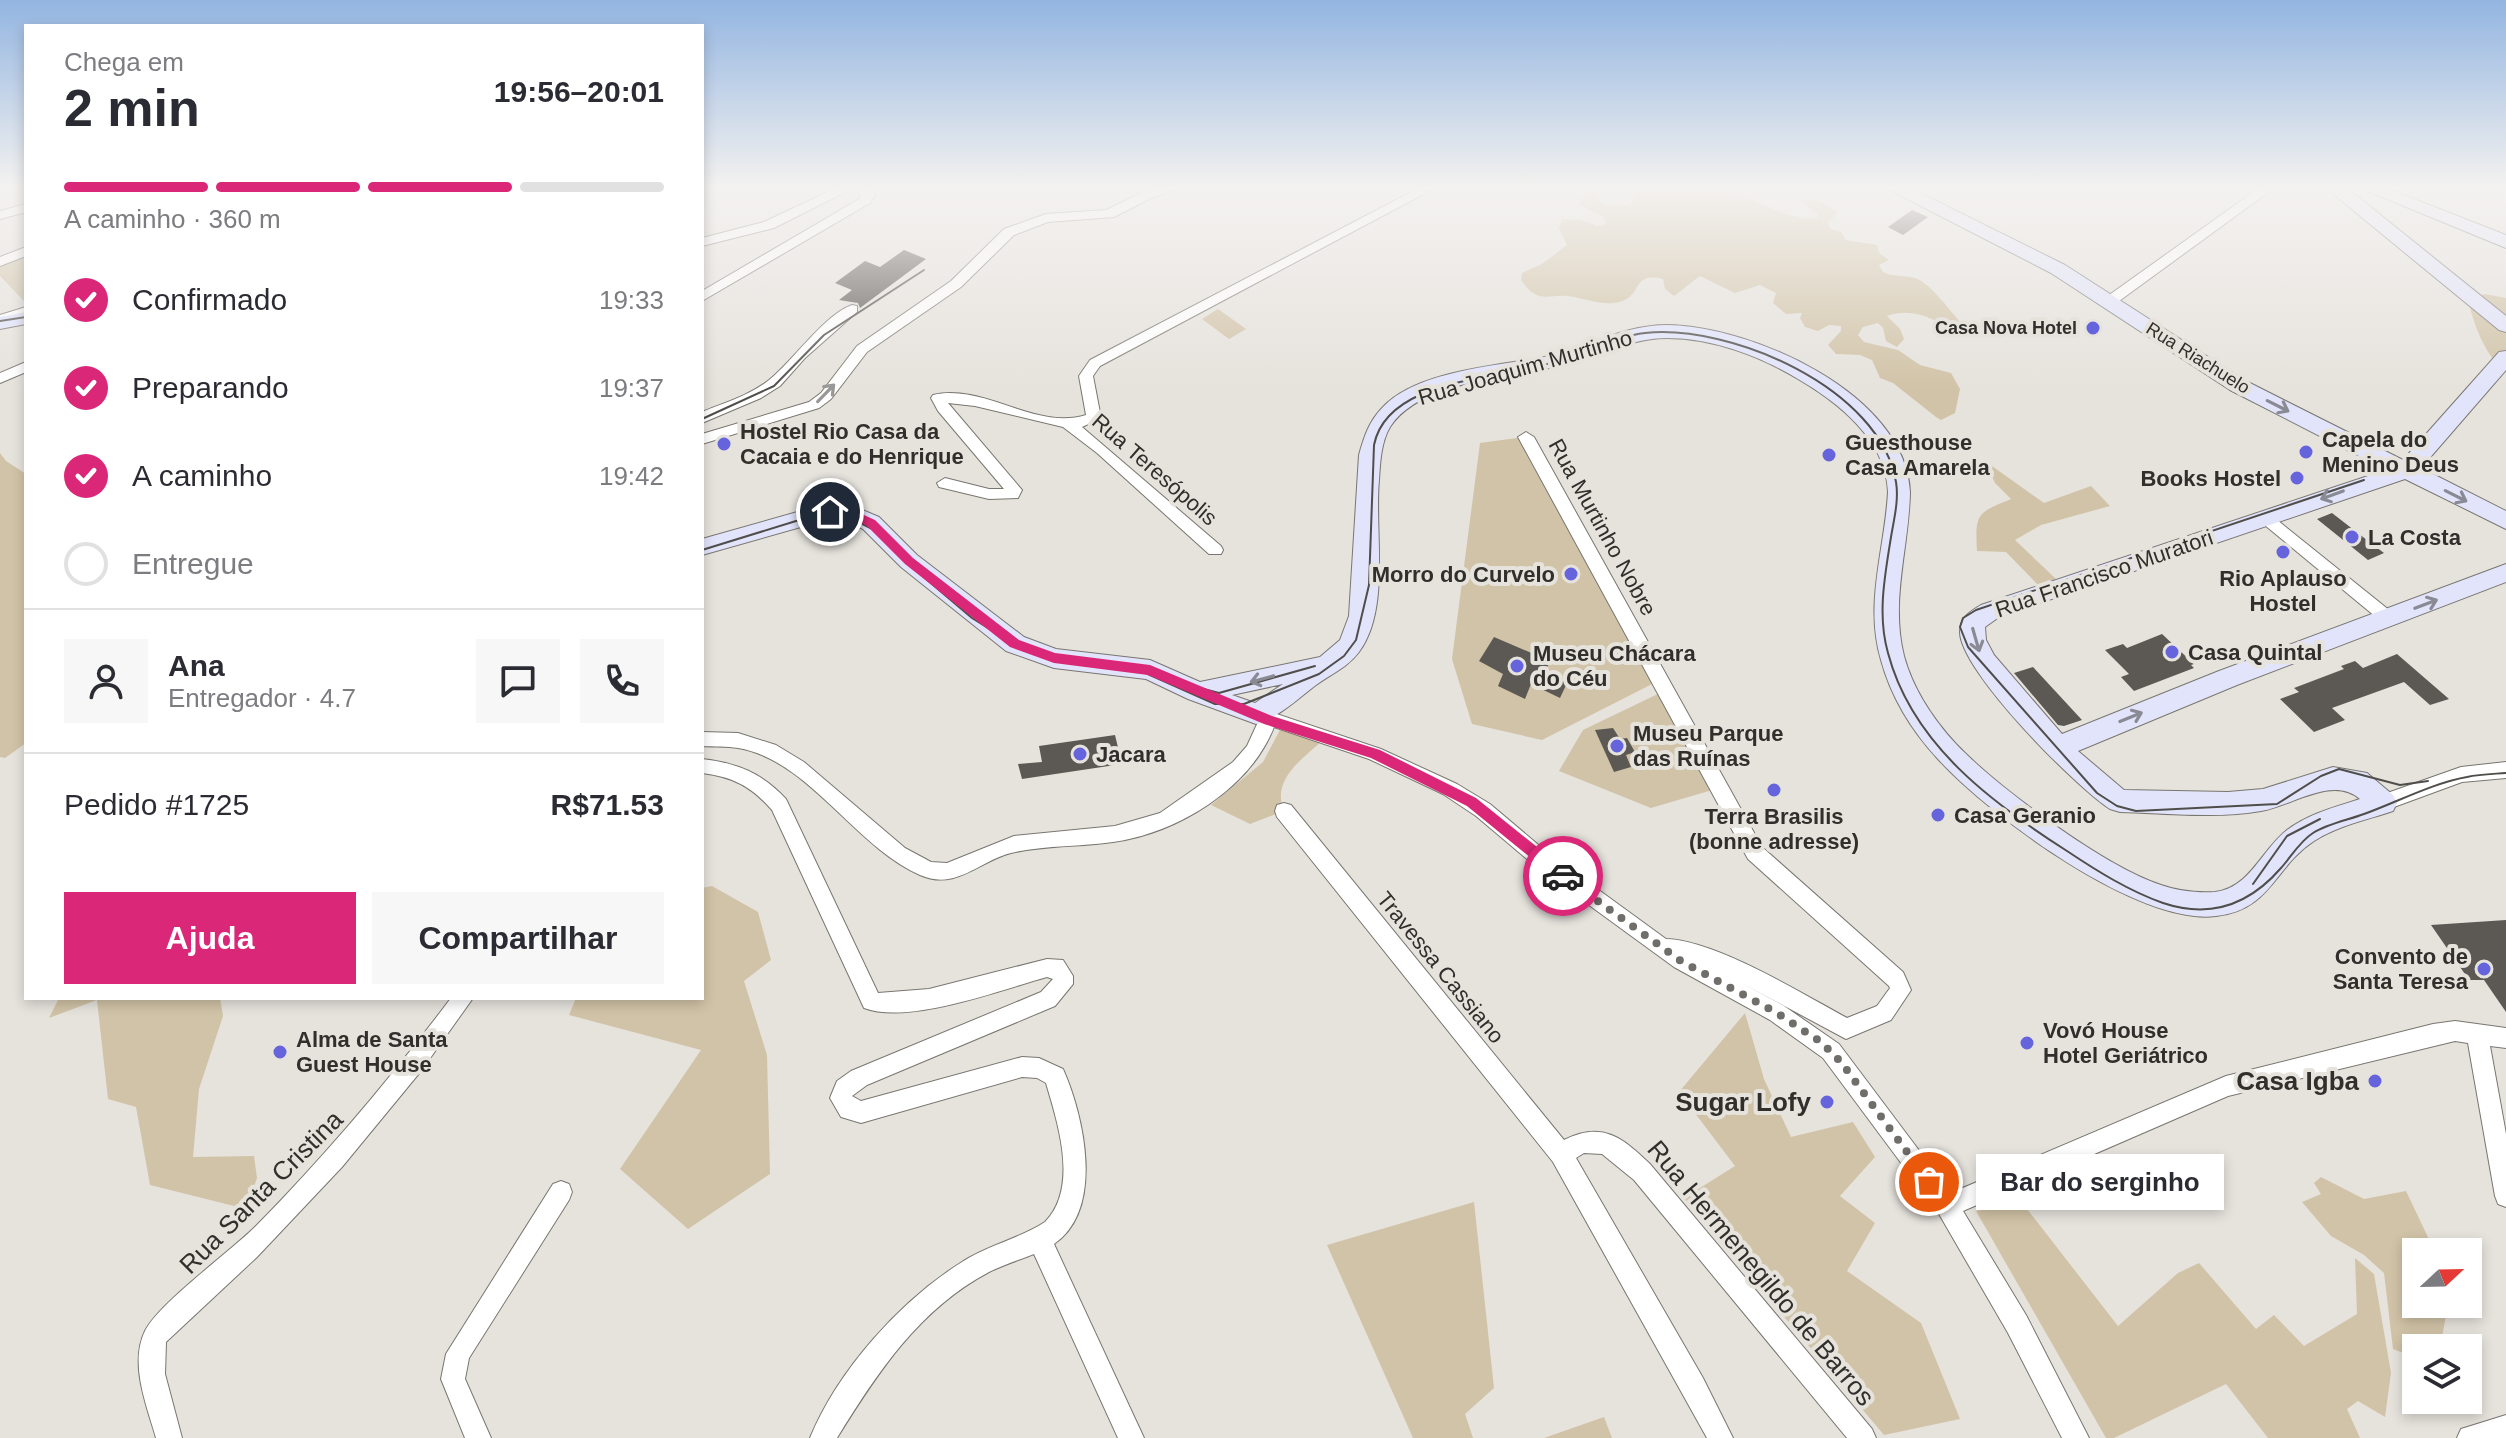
<!DOCTYPE html>
<html lang="pt">
<meta charset="utf-8">
<style>
:root{--surface:#fff;--page:#f7f7f7;--text:#2b2b33;--muted:#7c7c81;--line:#e1e1e2;--accent:#db2777}
body{margin:0;font-family:Arial,sans-serif;background:var(--page);color:var(--text);height:100vh;display:flex;flex-direction:column;font-size:30px;white-space:nowrap}
*{box-sizing:border-box;margin:0}
p{font-size:26px;color:var(--muted)}
.icon{flex:none;width:44px;height:44px;fill:none;stroke:currentColor;stroke-width:2;stroke-linecap:round;stroke-linejoin:round}
.map{position:relative;flex:1;overflow:hidden}
.details{position:absolute;left:24px;top:24px;width:680px;height:976px;display:flex;flex-direction:column;background:var(--surface);border-radius:0px;box-shadow:0 4px 12px #0003}
.details>*{flex:none}
.needle{width:52px;rotate:68deg}
.controls{position:absolute;left:2402px;top:1238px;display:grid;gap:16px}
.controls a{display:grid;place-items:center;width:80px;height:80px;border-radius:0px;background:var(--surface);box-shadow:0 4px 12px #0003;font-size:40px}
.pin{position:absolute;display:grid;place-items:center;width:68px;height:68px;color:#fff;margin:-34px;border:4px solid #fff;border-radius:50%;box-shadow:0 2px 8px #0007}
.courier{position:absolute;display:grid;place-items:center;width:80px;height:80px;margin:-40px;border:6px solid #db2777;border-radius:50%;background:#fff;color:#222;box-shadow:0 2px 10px #0007}
.bubble{position:absolute;height:56px;border-radius:0px;background:var(--surface);box-shadow:0 4px 12px #0003;font-size:26px;font-weight:700;line-height:56px;text-align:center}
.head em{font-style:normal;font-weight:700}
.head div{display:flex;flex-direction:column-reverse}
.head{display:flex;align-items:center;justify-content:space-between;height:136px;padding:0 40px}
h1{font-size:52px;font-weight:700;line-height:60px}
.bar{display:grid;grid-template-columns:repeat(4,1fr);gap:12px 8px;align-content:center;height:96px;padding:0 40px}
.bar i{height:10px;border-radius:6px;background:var(--line)}
.bar .selected{background:var(--accent)}
.bar p{grid-column:span 4}
.line{display:flex;align-items:center;gap:20px;padding:0 40px;border-top:2px solid var(--line)}
.line div{flex:1}
.round{display:grid;place-items:center;flex:none;width:84px;height:84px;border-radius:0px;background:var(--page)}
ol{padding:0 40px;list-style:none}
li{display:flex;align-items:center;gap:24px;height:88px}
li p{margin-inline-start:auto}
li .icon{padding:8px;border-radius:50%;background:var(--accent);color:#fff;stroke-width:4}
li:last-child{color:var(--muted)}
li i{width:44px;height:44px;border:4px solid var(--line);border-radius:50%}
.primary-button{display:flex;gap:16px;margin-top:auto;padding:16px 40px}
.primary-button a{flex:1;height:92px;border-radius:0px;background:var(--accent);color:#fff;font-size:32px;font-weight:700;line-height:92px;text-align:center}
.primary-button a+a{background:var(--page);color:var(--text)}
.map>svg:first-child{display:block}
.green{fill:#d1c3a7}
.building{fill:#5c5954}
.lines{fill:none;stroke-linecap:round;stroke-linejoin:round}
.street-casing{stroke:#797670;stroke-width:2}
.secondary-casing{stroke:#797670;stroke-width:2}
.street{fill:#fff;fill-rule:evenodd}
.secondary{fill:#e2e4fc;fill-rule:evenodd}
.tram{stroke:#504e4b;stroke-width:2}
.oneway{stroke:#989796}
.oneway2{stroke:#898a94}
.route{fill:#db2777}
.done{stroke:#706e6a;stroke-width:8;stroke-dasharray:0 14.4}
.poi-dot{fill:#6664dd;stroke:#e6e3dd;stroke-width:3}
.labels{text-anchor:middle;stroke-width:8;stroke-linejoin:round;paint-order:stroke}
.far-poi-label{font-size:18px;font-weight:bold;fill:#302f2c;stroke:#e6e3dd;text-anchor:end}
.far-street-label{font-size:18px;fill:#302f2c;stroke:#e6e3dd}
.street-label{font-size:22px;fill:#302f2c;stroke:#e6e3dd}
.poi-label{font-size:22px;font-weight:bold;fill:#302f2c;stroke:#e6e3dd;text-anchor:start}
.near-poi-label{font-size:26px;font-weight:bold;fill:#302f2c;stroke:#e6e3dd;text-anchor:end}
.near-street-label{font-size:26px;fill:#302f2c;stroke:#e6e3dd}
</style>
<div class="map">
<svg width="2506" height="1438" viewBox="0 0 2506 1438">
<rect width="100%" height="100%" fill="#e6e3dd"/>
<g class="green">
<path d="M1587 188H1607L1596 197 1603 204 1623 206 1631 204 1636 191 1646 193 1650 188C1670 188 1708 183 1727 190 1752 198 1791 222 1817 218L1818 214 1800 201C1817 197 1825 202 1837 213L1828 223 1831 229 1841 232 1846 240 1877 245 1879 253 1889 260 1879 265 1883 272C1893 277 1904 275 1915 278 1931 283 1951 313 1965 327L1967 331 1960 332C1935 321 1914 306 1887 316L1900 329 1904 339 1897 347 1886 341 1883 328 1878 323 1863 327 1858 335 1864 342 1898 350 1920 365 1951 373 1960 389 1955 413 1941 420 1936 417 1893 383 1880 378 1872 360 1860 355 1836 354 1828 345 1841 331V326L1829 325 1818 331 1805 327 1800 318 1802 313 1786 314 1773 303 1776 293 1760 285 1735 293 1700 276 1674 296 1665 289 1663 279C1633 272 1642 293 1623 301 1603 308 1585 297 1566 296 1558 295 1547 298 1540 296 1531 294 1526 287 1521 280L1522 273 1542 264 1567 245 1559 228 1562 219 1581 220 1597 226 1606 224 1604 217 1579 204Z"/>
<path d="M26 256V303L0 276V267Z"/>
<path d="M2485 294 2506 298V373C2486 357 2473 324 2468 299Z"/>
<path d="M1218 309 1246 329 1229 339 1202 319Z"/>
<path d="M1524 437 1658 681 1542 740 1472 724 1452 659 1480 443Z"/>
<path d="M0 453 6 461 26 474V743L5 758 0 757Z"/>
<path d="M1985 461 2044 503 2091 486 2110 506 2041 525 2015 540 2056 579 2039 586 2006 552 1977 551C1975 513 1977 513 2011 499L1995 483Z"/>
<path d="M1664 691 1719 788 1651 808 1559 771 1583 730Z"/>
<path d="M1282 726 1322 741C1301 760 1271 780 1284 811L1250 824 1211 805 1263 762Z"/>
<path d="M712 886 758 912 771 960 744 981 767 1055 770 1174 688 1229 620 1169 701 1050 569 1015 576 998H702V888Z"/>
<path d="M59 998H220L223 1016 199 1089 193 1157 254 1156 257 1178 246 1209 150 1185 136 1107 108 1099 97 1000 49 1018Z"/>
<path d="M1745 1013 1764 1079 1791 1137 1853 1122 1875 1157 1840 1196 1875 1223 1847 1271 1921 1323 1960 1419 1884 1435 1684 1198 1735 1166 1679 1092Z"/>
<path d="M2321 1177 2364 1199 2406 1191 2435 1252H2416V1304H2448L2440 1348H2416V1358L2393 1349 2384 1273 2364 1255 2331 1236 2302 1202 2321 1194 2314 1183Z"/>
<path d="M2017 1196 2118 1326 2178 1273 2199 1263 2256 1329 2274 1315 2304 1346 2357 1314 2355 1258 2374 1274 2391 1373 2385 1417 2358 1401 2347 1409 2360 1438H2268L2226 1384 2114 1438H2106L1976 1211Z"/>
<path d="M1474 1202 1494 1388 1465 1414 1473 1438H1413L1327 1245Z"/>
<path d="M1604 1417 1612 1438H1544Z"/>
</g>
<g class="building">
<path d="M1912 210 1928 217 1903 235 1888 227Z"/>
<path d="M904 250 926 259 860 308 858 303 839 300 852 290 835 283 865 261 880 267Z"/>
<path d="M2332 513 2372 544 2384 553 2368 560 2317 519Z"/>
<path d="M2162 634 2194 664 2191 665 2194 668 2134 691 2121 677 2129 674 2105 650 2123 644 2127 648Z"/>
<path d="M1494 637 1550 661 1546 670 1568 681 1560 698 1531 684 1525 699 1498 686 1503 674 1479 661Z"/>
<path d="M2397 654 2449 699 2430 705 2404 682 2332 708 2345 720 2314 732 2280 699 2299 692 2294 688 2344 669 2341 666 2355 661 2363 668Z"/>
<path d="M2033 667 2082 720 2064 726 2058 725 2014 673Z"/>
<path d="M1613 728 1620 739 1627 738 1635 752 1626 755 1631 767 1614 772 1595 730Z"/>
<path d="M1115 735 1122 764 1022 779 1018 764 1042 762 1039 746Z"/>
<path d="M2506 920V1012L2484 980H2469L2431 925Z"/>
</g>
<g class="lines">
<g class="street-casing">
<g id="street">
<path d="M836 188H853L774 228 702 246V238L764 222Z"/>
<path d="M857 188H870L875 195 870 203 702 301V291L861 198Z"/>
<path d="M1158 188H1180L1151 198 1114 217 1048 222 1014 235 961 287 867 352 831 399 819 408 702 444V434L809 402 821 393 857 346 951 281 1004 229 1046 214 1106 210 1143 192Z"/>
<path d="M1419 188H1435L1100 366 1093 376 1101 418 1082 427 1221 546 1223 550 1221 554H1209L1097 453 1063 427 975 406 948 403 1022 490 1018 498 989 499 939 487 937 483 945 478 989 489H1004L938 411 931 398 933 395C984 383 1036 431 1086 415L1079 376 1090 360Z"/>
<path d="M2259 188H2274L2115 304H2105V298Z"/>
<path d="M26 204V212L0 219V211Z"/>
<path d="M26 247V256L0 266V257Z"/>
<path d="M852 305 857 306V312L805 358 780 386 761 398 702 423V412C724 403 751 395 769 380 793 361 824 315 852 305Z"/>
<path d="M26 307V316L0 324V315Z"/>
<path d="M26 362V372L0 383V373Z"/>
<path d="M1526 432 1534 437 1762 847 1903 972 1911 990 1891 1020 1846 1039 1736 980 1784 1006 1839 1044 1951 1193 2226 1076 2433 1024 2455 1021 2506 1028V1048L2490 1046 2506 1134V1207L2498 1204 2495 1196 2468 1043 2455 1041 2228 1096 1963 1211 2026 1315 2089 1438H2062L2008 1333 1939 1214 1823 1058 1770 1020 1674 967 1534 865 1476 816 1443 794 1369 759 1274 727C1250 789 1177 833 1113 842 1080 847 1044 845 1011 853 979 861 956 891 920 875 854 846 809 760 738 748 727 746 714 747 702 746V732L738 733 776 745 804 762 905 848 931 862 947 863 1014 836 1115 826 1160 813 1233 762 1247 746 1258 722 1250 719 1247 714 1250 709 1256 707 1381 749 1457 784 1490 804 1548 853 1666 939C1715 940 1803 994 1847 1018L1877 1006 1890 988 1889 986 1748 859 1518 437Z"/>
<path d="M2267 512 2394 614 2396 618 2394 622H2382L2261 522 2259 518 2261 514Z"/>
<path d="M702 759C737 763 762 773 786 799L878 993 929 989 1047 959 1063 960 1073 976V984L1055 1006 867 1085 852 1096 861 1101 1022 1057 1039 1058 1063 1069C1084 1116 1105 1209 1054 1244L1144 1438H1118L1034 1254C1019 1260 1003 1265 989 1272 919 1309 877 1373 837 1438H810C838 1370 900 1301 962 1262 988 1245 1019 1239 1045 1222 1079 1187 1058 1124 1046 1083L1037 1078 1022 1077 861 1123 841 1117 830 1098 837 1081 851 1071 1041 992 1053 979 1047 977C1000 990 908 1025 864 1008L772 810C751 786 733 777 702 773Z"/>
<path d="M2506 762V778L2462 782 2383 811 2376 809 2374 803 2376 797 2461 767Z"/>
<path d="M1284 803 1291 805 1564 1140C1602 1121 1622 1137 1650 1164L1872 1429 1876 1438H1847L1634 1180 1602 1154 1584 1153 1576 1158 1703 1378 1733 1438H1707L1553 1162 1277 817 1275 811 1277 805Z"/>
<path d="M451 998H473L421 1071 342 1167 257 1257 166 1342 165 1374 182 1438H156C147 1406 129 1364 145 1331 159 1303 230 1252 256 1226 326 1155 391 1078 451 998Z"/>
<path d="M561 1181 569 1184 572 1192 569 1200 469 1358 465 1379 491 1438H465L441 1379 446 1354 553 1184Z"/>
<path d="M2506 1415V1438H2457L2461 1429Z"/>
</g>
</g>
<g class="secondary-casing">
<g id="secondary">
<path d="M1886 188H1910L2065 265 2244 380 2403 460 2499 352 2506 351V370L2421 468 2506 511V529L2405 479 1999 617 1985 627 1986 640 1994 655 2062 734 2219 671 2506 564V582L2237 685 2078 751 2124 790 2228 792 2263 789 2333 767 2367 773 2393 795 2397 803 2393 811C2366 820 2337 826 2314 841 2274 867 2271 910 2216 916 2138 926 1989 815 1938 759 1912 731 1891 697 1881 660 1864 603 1885 549 1888 492 1886 440 1839 403 1798 379 1760 356 1712 338 1667 338 1631 338 1602 355 1568 364 1517 377 1421 379 1390 427 1381 442 1380 463 1379 480 1374 531 1391 609 1359 652 1348 667 1331 674 1316 685 1296 700 1281 716 1256 724L1188 699 1146 679 1054 668 1006 651 901 567 863 529 849 522 822 521 702 555V539L822 505 853 506 879 517 917 555 1024 637 1056 649 1150 660 1200 682 1320 657 1340 640 1349 616 1359 455C1364 437 1369 421 1383 407 1417 371 1497 366 1544 357 1586 348 1623 325 1667 325 1752 326 1906 394 1910 492 1909 548 1890 600 1904 656 1913 689 1933 719 1956 744 1997 787 2105 867 2161 885 2178 891 2197 893 2215 892 2250 888 2262 849 2287 830 2308 814 2335 807 2360 799 2332 775 2292 806 2261 811 2216 819 2166 813 2120 812L2110 809C2076 787 1960 671 1960 632 1960 617 1970 612 1981 605L2386 470 2230 390 2051 273ZM1283 684 1255 703 1232 695Z"/>
<path d="M2326 188H2347L2506 316V332L2499 330Z"/>
<path d="M2360 188H2386L2506 235V248Z"/>
<path d="M26 312V324L0 329V317Z"/>
</g>
</g>
<use href="#street" class="street"/>
<use href="#secondary" class="secondary"/>
<g class="tram">
<path d="M0 321 26 317"/>
<path d="M702 419 774 386 824 335 924 270"/>
<path d="M2364 480 1976 610 1963 618 1960 627 1968 647 2097 793 2117 806 2136 811 2277 804 2321 776 2339 769 2400 785 2428 781"/>
<path d="M702 550 796 521 847 516 880 533 926 579 972 618 1023 650 1061 662 1141 671 1215 704H1244L1319 674 1344 656 1356 640 1369 585 1374 445C1385 390 1464 381 1510 372 1530 367 1551 364 1571 358 1596 350 1619 336 1645 333 1731 324 1880 388 1896 482 1899 500 1894 519 1891 537 1885 575 1877 615 1888 653 1912 744 1992 803 2067 851 2097 871 2129 891 2163 903 2211 919 2249 905 2281 868 2291 857 2300 841 2313 833 2327 824 2348 820 2364 814 2397 802 2433 783 2467 777 2480 774 2493 774 2506 773"/>
<path d="M1200 688 1219 693 1315 666"/>
<path d="M2253 884 2287 836 2320 819"/>
</g>
</g>
<defs><path id="oneway-shaft" d="M-6 0H5M1.5-3L5.5 0L1.5 3" fill="none" stroke-width="1.6" stroke-linecap="round" stroke-linejoin="round" transform="scale(2)"/></defs>
<use class="oneway" href="#oneway-shaft" transform="translate(826 393) rotate(-46)"/>
<g class="oneway2">
<use href="#oneway-shaft" transform="translate(2278 406) rotate(27)"/>
<use href="#oneway-shaft" transform="translate(2332 495) rotate(160)"/>
<use href="#oneway-shaft" transform="translate(2456 496) rotate(27)"/>
<use href="#oneway-shaft" transform="translate(2426 604) rotate(-21)"/>
<use href="#oneway-shaft" transform="translate(1976 640) rotate(74)"/>
<use href="#oneway-shaft" transform="translate(1262 679) rotate(165)"/>
<use href="#oneway-shaft" transform="translate(2131 717) rotate(-22)"/>
</g>
<linearGradient id="sky" x2="0" y2="1"><stop stop-color="#93b5e1"/><stop offset="0.48" stop-color="#f4f2f0"/><stop offset="1" stop-color="#f4f2f0" stop-opacity="0"/></linearGradient>
<rect width="2506" height="390" fill="url(#sky)"/>
<path class="route" d="M830 508 853 510 875 520 913 558 1019 640 1055 653 1150 665 1272 716 1380 750 1476 798 1568 872V880H1558L1467 806 1371 758 1264 724 1148 675 1054 663 1010 647 905 564 867 526 851 518 826 515V509Z"/>
<g class="lines">
<path class="done" d="M1563 876 1681 961 1777 1013 1821 1042 1841 1062 1929 1182"/>
</g>
<g class="poi-dot">
<circle cx="2093" cy="328" r="8"/>
<circle cx="724" cy="444" r="8"/>
<circle cx="2306" cy="452" r="8"/>
<circle cx="1829" cy="455" r="8"/>
<circle cx="2297" cy="478" r="8"/>
<circle cx="2352" cy="537" r="8"/>
<circle cx="2283" cy="552" r="8"/>
<circle cx="1571" cy="574" r="8"/>
<circle cx="2172" cy="652" r="8"/>
<circle cx="1517" cy="666" r="8"/>
<circle cx="1617" cy="746" r="8"/>
<circle cx="1080" cy="754" r="8"/>
<circle cx="1774" cy="790" r="8"/>
<circle cx="1938" cy="815" r="8"/>
<circle cx="2484" cy="969" r="8"/>
<circle cx="2027" cy="1043" r="8"/>
<circle cx="280" cy="1052" r="8"/>
<circle cx="2375" cy="1081" r="8"/>
<circle cx="1827" cy="1102" r="8"/>
</g>
<g class="labels">
<g class="far-poi-label">
<text x="2077" y="334">Casa Nova Hotel</text>
</g>
<g class="far-street-label">
<text transform="translate(2198 358) rotate(32)" y="6">Rua Riachuelo</text>
</g>
<g class="street-label">
<text transform="translate(1525 367) rotate(-16)" y="8">Rua Joaquim Murtinho</text>
<text transform="translate(1155 469) rotate(41)" y="8">Rua Teresópolis</text>
<text transform="translate(1603 527) rotate(61)" y="8">Rua Murtinho Nobre</text>
<text transform="translate(2104 573) rotate(-19)" y="8">Rua Francisco Muratori</text>
<text transform="translate(1441 967) rotate(51)" y="8">Travessa Cassiano</text>
</g>
<g class="poi-label">
<text x="740" y="439">Hostel Rio Casa da<tspan x="740" dy="25">Cacaia e do Henrique</tspan></text>
<text x="2322" y="447">Capela do<tspan x="2322" dy="25">Menino Deus</tspan></text>
<text x="1845" y="450">Guesthouse<tspan x="1845" dy="25">Casa Amarela</tspan></text>
<text x="2281" y="486" text-anchor="end">Books Hostel</text>
<text x="2368" y="545">La Costa</text>
<text x="1555" y="582" text-anchor="end">Morro do Curvelo</text>
<text x="2283" y="586" text-anchor="middle">Rio Aplauso<tspan x="2283" dy="25">Hostel</tspan></text>
<text x="2188" y="660">Casa Quintal</text>
<text x="1533" y="661">Museu Chácara<tspan x="1533" dy="25">do Céu</tspan></text>
<text x="1633" y="741">Museu Parque<tspan x="1633" dy="25">das Ruínas</tspan></text>
<text x="1096" y="762">Jacara</text>
<text x="1954" y="823">Casa Geranio</text>
<text x="1774" y="824" text-anchor="middle">Terra Brasilis<tspan x="1774" dy="25">(bonne adresse)</tspan></text>
<text x="2468" y="964" text-anchor="end">Convento de<tspan x="2468" dy="25">Santa Teresa</tspan></text>
<text x="2043" y="1038">Vovó House<tspan x="2043" dy="25">Hotel Geriátrico</tspan></text>
<text x="296" y="1047">Alma de Santa<tspan x="296" dy="25">Guest House</tspan></text>
</g>
<g class="near-poi-label">
<text x="2359" y="1090">Casa Igba</text>
<text x="1811" y="1111">Sugar Lofy</text>
</g>
<g class="near-street-label">
<text transform="translate(261 1192) rotate(-45)" y="9">Rua Santa Cristina</text>
<text transform="translate(1761 1273) rotate(50)" y="9">Rua Hermenegildo de Barros</text>
</g>
</g>
</svg>
<div class="controls">
<a><svg class="needle" viewBox="-14 -14 28 28"><path d="M0-13l5 13h-10z" fill="#e53935"/><path d="M0 13l5-13h-10z" fill="#7c7c81"/></svg></a>
<a><svg class="icon" aria-label="layers" viewBox="0 0 24 24"><path d="M12 4l9 5-9 5-9-5zM3 14l9 5 9-5"/></svg></a>
</div>
<div class="pin" style="left:1929px;top:1182px;background:#ea580c"><svg class="icon" aria-label="bag" viewBox="0 0 24 24"><path d="M5 8h14l-1 12H6zM9 8a3 3 0 0 1 6 0"/></svg></div>
<div class="pin" style="left:830px;top:512px;background:#1f2937"><svg class="icon" aria-label="home" viewBox="0 0 24 24"><path d="M3 11l9-7 9 7M6 9v11h12V9"/></svg></div>
<div class="courier" style="left:1563px;top:876px"><svg class="icon" aria-label="car" viewBox="0 0 24 24"><path d="M5 17H2v-5l4-1 3-4h7l3 4 3 1v5h-3M9 17h6M6 11h13"/><circle cx="7" cy="17" r="2"/><circle cx="17" cy="17" r="2"/></svg></div>
<div class="bubble" style="left:1976px;top:1154px;width:248px">Bar do serginho</div>
<section class="details">
<div class="head"><div><h1>2 min</h1><p>Chega em</p></div><em>19:56–20:01</em></div>
<div class="bar"><i class="selected"></i><i class="selected"></i><i class="selected"></i><i></i><p>A caminho · 360 m</p></div>
<ol>
<li><svg class="icon" aria-label="check" viewBox="0 0 24 24"><path d="M5 12l5 5 9-10"/></svg>Confirmado<p>19:33</p></li>
<li><svg class="icon" aria-label="check" viewBox="0 0 24 24"><path d="M5 12l5 5 9-10"/></svg>Preparando<p>19:37</p></li>
<li><svg class="icon" aria-label="check" viewBox="0 0 24 24"><path d="M5 12l5 5 9-10"/></svg>A caminho<p>19:42</p></li>
<li><i></i>Entregue</li>
</ol>
<div class="line" style="height:144px"><a class="round"><svg class="icon" aria-label="person" viewBox="0 0 24 24"><circle cx="12" cy="8" r="4"/><path d="M4 21q1-7 8-7t8 7"/></svg></a><div><b>Ana</b><p>Entregador · 4.7</p></div><a class="round"><svg class="icon" aria-label="chat" viewBox="0 0 24 24"><path d="M4 5h16v11H9l-5 4z"/></svg></a><a class="round"><svg class="icon" aria-label="phone" viewBox="0 0 24 24"><path d="M5 4h4l2 5-3 2q2 4 5 5l2-3 5 2v4C11 20 4 13 5 4z"/></svg></a></div>
<div class="line" style="height:104px"><div>Pedido #1725</div><b>R$71.53</b></div>
<div class="primary-button"><a>Ajuda</a><a>Compartilhar</a></div>
</section>
</div>
